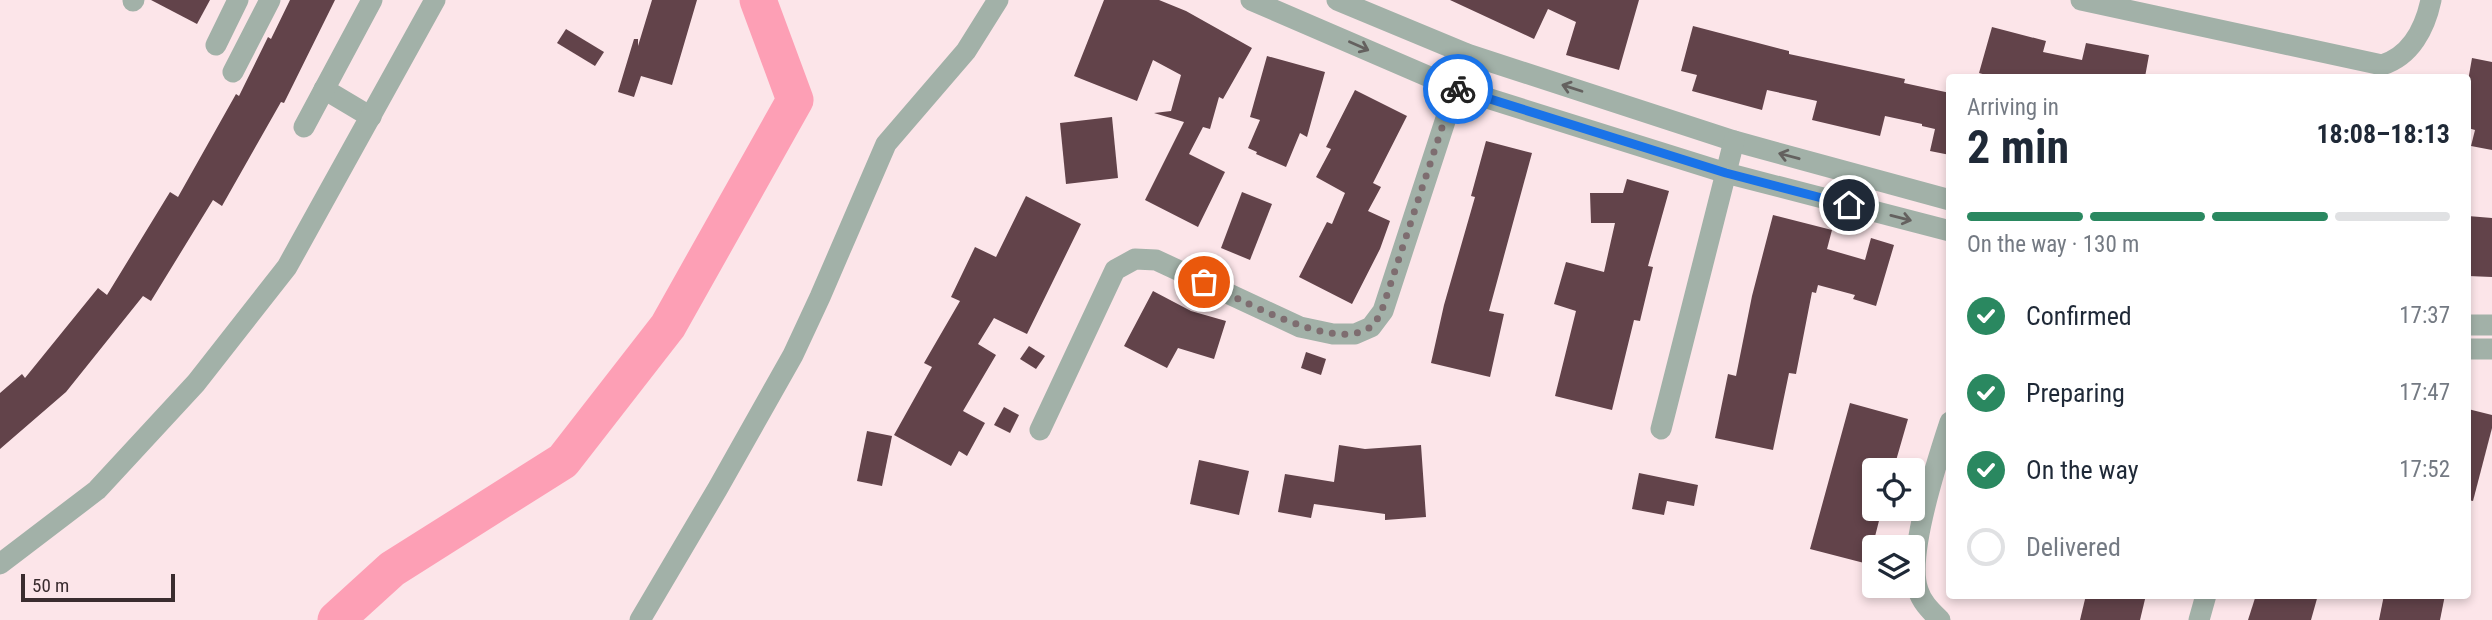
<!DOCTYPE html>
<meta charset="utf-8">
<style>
:root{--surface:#fff;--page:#f6f6f7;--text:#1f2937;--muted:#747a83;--line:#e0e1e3;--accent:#2a8860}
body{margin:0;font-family:"Roboto Condensed",sans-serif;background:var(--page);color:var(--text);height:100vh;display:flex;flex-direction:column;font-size:26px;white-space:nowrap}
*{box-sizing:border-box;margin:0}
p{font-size:23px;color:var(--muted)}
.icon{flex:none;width:38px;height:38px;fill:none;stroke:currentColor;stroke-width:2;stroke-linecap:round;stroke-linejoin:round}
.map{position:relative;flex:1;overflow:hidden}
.panel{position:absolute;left:1946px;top:74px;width:525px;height:525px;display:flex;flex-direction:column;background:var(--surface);border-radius:7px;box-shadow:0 4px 10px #0003}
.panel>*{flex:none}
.fabs{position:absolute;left:1862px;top:458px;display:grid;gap:14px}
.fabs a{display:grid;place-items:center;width:63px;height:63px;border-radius:7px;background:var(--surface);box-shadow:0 4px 10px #0003;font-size:35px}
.scale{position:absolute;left:21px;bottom:18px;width:154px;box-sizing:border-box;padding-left:7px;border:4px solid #3a2c2f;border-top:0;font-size:19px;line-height:24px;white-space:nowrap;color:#3a2c2f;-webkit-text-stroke:5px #fce5e9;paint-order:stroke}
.pin{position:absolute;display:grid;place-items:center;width:60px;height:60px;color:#fff;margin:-30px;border:4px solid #fff;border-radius:50%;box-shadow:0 2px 7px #0007}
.courier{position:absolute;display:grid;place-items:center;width:70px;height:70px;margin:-35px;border:5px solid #1a73e8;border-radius:50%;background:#fff;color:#222;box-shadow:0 2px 9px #0007}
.head em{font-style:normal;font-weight:700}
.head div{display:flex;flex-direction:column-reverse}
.head{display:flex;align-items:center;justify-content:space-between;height:119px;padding:0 21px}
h1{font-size:46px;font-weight:700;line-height:52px}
.bar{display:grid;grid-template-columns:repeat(4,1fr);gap:10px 7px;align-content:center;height:84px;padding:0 21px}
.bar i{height:9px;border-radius:5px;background:var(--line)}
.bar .on{background:var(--accent)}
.bar p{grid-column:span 4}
ol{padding:0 21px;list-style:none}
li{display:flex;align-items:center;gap:21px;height:77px}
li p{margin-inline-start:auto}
li .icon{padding:7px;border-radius:50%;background:var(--accent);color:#fff;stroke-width:4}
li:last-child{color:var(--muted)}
li i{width:38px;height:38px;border:4px solid var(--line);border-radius:50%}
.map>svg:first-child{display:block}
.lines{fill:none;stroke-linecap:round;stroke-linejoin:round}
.river{stroke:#fd9fb5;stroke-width:37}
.building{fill:#62434a}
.minor{stroke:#a2b1a8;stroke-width:21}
.oneway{stroke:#64615f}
.done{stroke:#7e6d70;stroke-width:7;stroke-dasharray:0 12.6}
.route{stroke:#1a73e8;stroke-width:9}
</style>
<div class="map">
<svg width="2492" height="620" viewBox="0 0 2492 620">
<rect width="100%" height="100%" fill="#fce5e9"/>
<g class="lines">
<path class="river" d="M336 620 392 569 563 461 668 326 795 100 758 0"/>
</g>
<g class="building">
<path d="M151 0H210L197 24Z"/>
<path d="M290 0H335L284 103 281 102 222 206 213 200 151 301 143 296 66 392 0 449V393L22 374 25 378 98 288 107 295 170 192 178 197 236 94 239 96 268 37 271 39Z"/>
<path d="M652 0H697L672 85 641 76 634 97 618 92 634 39H638V46Z"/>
<path d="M1104 0H1159L1186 11 1252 48 1223 99 1219 97 1210 129 1203 127 1189 154 1225 172 1198 227 1145 200 1184 122 1154 113 1171 111 1181 75 1153 60 1137 101 1074 76Z"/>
<path d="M1450 0H1639L1619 70 1566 55 1576 22 1548 9 1534 39Z"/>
<path d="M1693 26 1789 51V54L1905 79 1904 83 1950 93V155L1930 151 1935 129 1922 126V124L1885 116 1880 136 1812 120 1817 101 1767 90 1762 110 1692 91 1697 75 1681 71Z"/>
<path d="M1992 27 2046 41 2043 52 2082 60 2086 43 2149 55 2145 77H1993L1979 73Z"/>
<path d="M566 29 604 52 595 66 557 43Z"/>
<path d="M1267 56 1325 72 1307 137 1300 133 1286 167 1256 154 1257 152 1248 148 1260 120 1250 117Z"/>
<path d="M2472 58 2492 62V150L2471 146 2475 130 2468 128V81Z"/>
<path d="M1355 90 1407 116 1373 183 1381 187 1368 211 1390 221 1380 249 1352 304 1299 277 1327 222 1332 224 1345 193 1316 177 1331 149 1326 147Z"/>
<path d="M1112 117 1118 178 1066 184 1060 123Z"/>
<path d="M1486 141 1532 153 1489 311 1504 314 1490 377 1431 363 1444 305 1475 197 1471 196Z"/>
<path d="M1627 179 1669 191 1648 266 1653 267 1640 321 1634 320 1612 410 1555 396 1576 311 1554 304 1566 262 1604 272 1615 223H1591L1590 193H1623Z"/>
<path d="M1242 192 1272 204 1250 260 1221 248Z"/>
<path d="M1026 196 1081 224 1027 334 994 318 978 344 996 355 963 411 985 423 967 456 959 451 951 466 894 435 932 367 924 363 960 301 951 297 975 247 996 257Z"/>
<path d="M1773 215 1832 230 1827 249 1865 260 1871 238 1894 245 1876 306 1853 299 1855 295 1818 285 1816 293 1812 292 1796 374 1789 373 1773 450 1715 438 1728 374 1736 376 1752 296Z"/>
<path d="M2468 216 2492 218V277L2468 276Z"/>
<path d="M1153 291 1191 311 1226 321 1214 359 1178 348 1167 368 1124 346Z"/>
<path d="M1029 346 1045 356 1036 369 1020 359Z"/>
<path d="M1306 352 1326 359 1321 375 1301 368Z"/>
<path d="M1850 403 1908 419 1893 471H1874V509H1882L1868 564 1810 549Z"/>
<path d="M1004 407 1019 415 1010 433 994 425Z"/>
<path d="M2468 409 2492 415V428L2473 501 2468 500Z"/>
<path d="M867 431 892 436 882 486 857 481Z"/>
<path d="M1339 445 1365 449 1421 445 1426 517 1385 520V514L1314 504 1311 518 1278 512 1285 474 1334 482Z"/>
<path d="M1199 460 1249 471 1239 515 1190 504Z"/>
<path d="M1639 473 1698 485 1694 506 1667 501 1664 515 1632 509Z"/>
<path d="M2086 595H2146L2140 620H2080Z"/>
<path d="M2256 595H2318L2311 620H2248Z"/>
<path d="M2384 595H2445L2440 620H2379Z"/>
</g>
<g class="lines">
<g class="minor">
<path d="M1251 0 1455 88 1726 173 1950 231"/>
<path d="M1337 0 1467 54 1734 141 1950 200"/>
<path d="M2081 0 2382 65C2411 56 2425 28 2431 0"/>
<path d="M133 1 134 0"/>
<path d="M216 45 238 0"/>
<path d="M233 72 270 0"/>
<path d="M324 89 371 117"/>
<path d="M304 127 372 0"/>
<path d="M2468 325H2492"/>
<path d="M2468 349H2492"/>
<path d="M1661 429 1734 141"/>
<path d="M1040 430 1115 270 1135 259 1156 260 1300 327 1333 334H1355L1371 327 1383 311 1467 54"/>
<path d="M0 564 97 490 196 383 287 267 435 0"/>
<path d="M640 620 718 488 793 355 820 297 886 144 966 51 998 0"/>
<path d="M1940 620C1931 611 1922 603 1918 590 1906 556 1938 458 1950 422"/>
<path d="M2199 620 2206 595"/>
</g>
</g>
<defs><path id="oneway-shaft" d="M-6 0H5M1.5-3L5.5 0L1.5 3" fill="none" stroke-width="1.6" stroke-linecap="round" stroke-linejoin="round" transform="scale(1.75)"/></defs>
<g class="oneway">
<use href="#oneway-shaft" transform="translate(1359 46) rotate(24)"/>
<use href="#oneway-shaft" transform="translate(1572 88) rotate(-162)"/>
<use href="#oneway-shaft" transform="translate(1789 156) rotate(-165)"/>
<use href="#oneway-shaft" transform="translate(1901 218) rotate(14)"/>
</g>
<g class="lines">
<path class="done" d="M1204 282C1240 299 1333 352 1369 328 1375 325 1379 316 1382 310L1455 88 1458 89"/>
<path class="route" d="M1458 89 1726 173 1849 205"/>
</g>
</svg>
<div class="fabs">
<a><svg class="icon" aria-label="locate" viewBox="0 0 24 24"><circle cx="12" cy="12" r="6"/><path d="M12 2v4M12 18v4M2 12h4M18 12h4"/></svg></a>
<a><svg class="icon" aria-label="layers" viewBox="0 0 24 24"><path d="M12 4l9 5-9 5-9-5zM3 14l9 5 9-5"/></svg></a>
</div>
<div class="scale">50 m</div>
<div class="pin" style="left:1204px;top:282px;background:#ea580c"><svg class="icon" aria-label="bag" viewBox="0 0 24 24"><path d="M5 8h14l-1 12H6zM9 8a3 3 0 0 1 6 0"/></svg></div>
<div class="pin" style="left:1849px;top:205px;background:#1f2937"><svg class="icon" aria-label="home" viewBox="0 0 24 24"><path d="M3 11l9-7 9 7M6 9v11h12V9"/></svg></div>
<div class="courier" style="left:1458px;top:89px"><svg class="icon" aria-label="bike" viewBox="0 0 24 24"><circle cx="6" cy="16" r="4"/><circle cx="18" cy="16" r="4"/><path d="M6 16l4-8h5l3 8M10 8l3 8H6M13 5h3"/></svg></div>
<section class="panel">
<div class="head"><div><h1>2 min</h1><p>Arriving in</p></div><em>18:08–18:13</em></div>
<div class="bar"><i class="on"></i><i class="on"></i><i class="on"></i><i></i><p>On the way · 130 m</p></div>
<ol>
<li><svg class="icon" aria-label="check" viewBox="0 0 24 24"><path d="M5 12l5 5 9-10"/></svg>Confirmed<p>17:37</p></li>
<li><svg class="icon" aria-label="check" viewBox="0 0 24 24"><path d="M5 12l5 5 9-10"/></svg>Preparing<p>17:47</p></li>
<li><svg class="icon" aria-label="check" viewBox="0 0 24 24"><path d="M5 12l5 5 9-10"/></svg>On the way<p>17:52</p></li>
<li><i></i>Delivered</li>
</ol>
</section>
</div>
